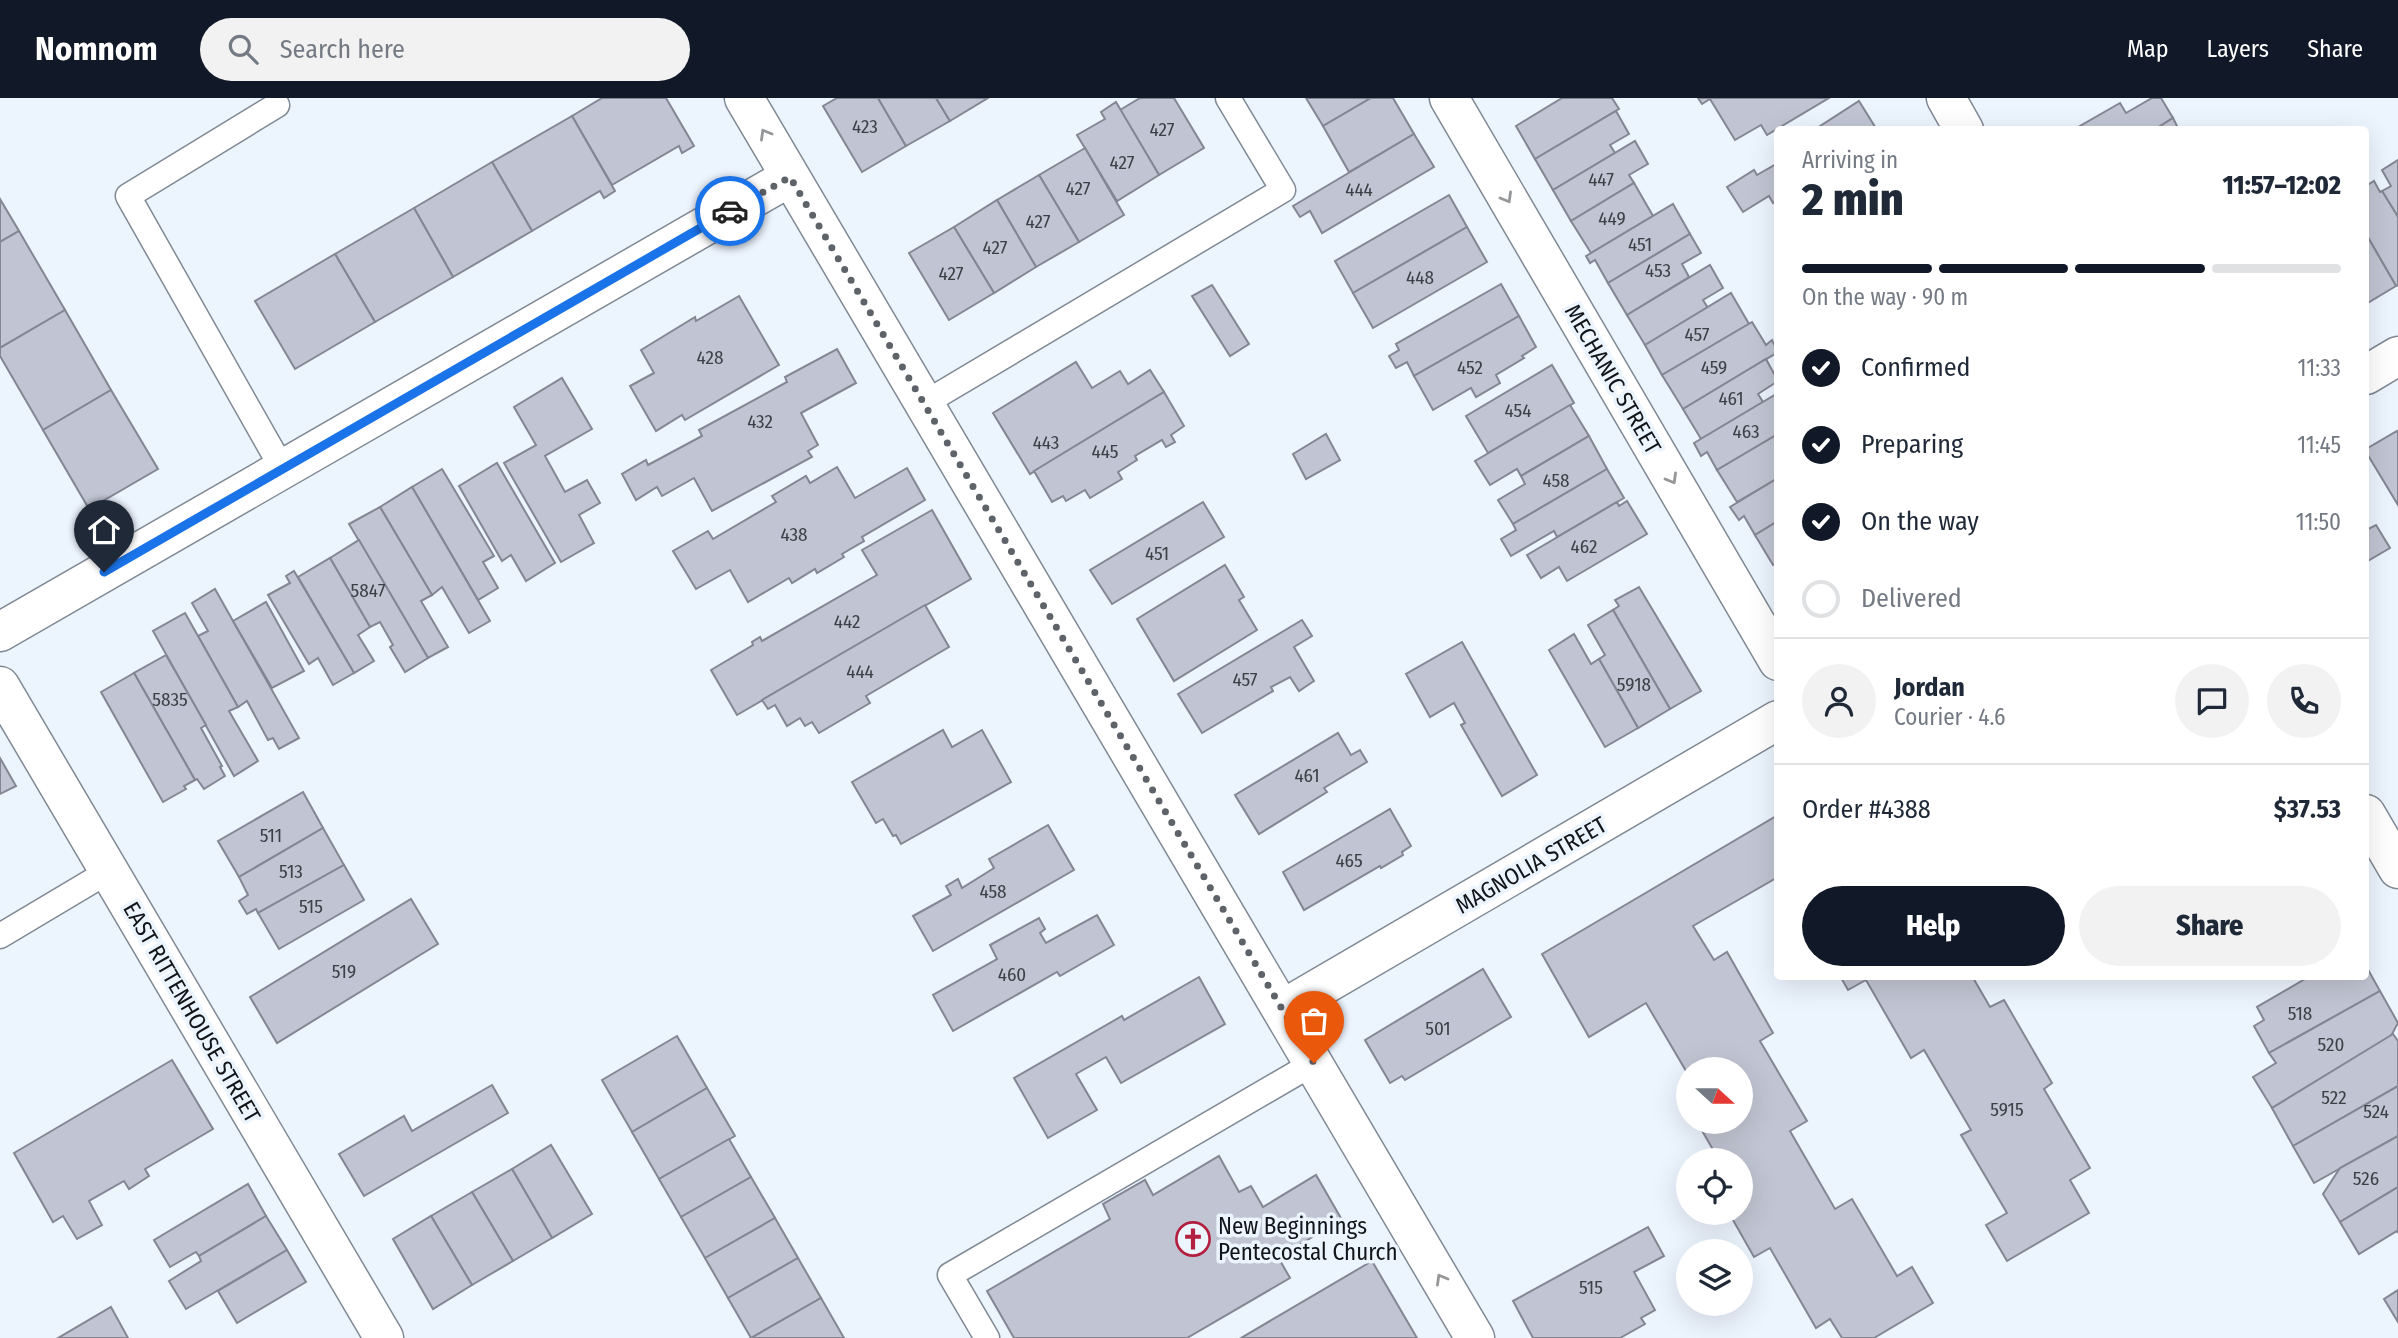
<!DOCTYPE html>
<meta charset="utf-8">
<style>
:root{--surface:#fff;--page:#f2f2f3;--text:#1f2937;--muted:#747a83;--line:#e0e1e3;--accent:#111827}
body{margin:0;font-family:"Fira Sans Condensed",sans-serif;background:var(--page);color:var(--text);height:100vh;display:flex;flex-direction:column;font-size:26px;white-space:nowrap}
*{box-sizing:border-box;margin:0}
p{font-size:23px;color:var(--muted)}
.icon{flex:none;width:38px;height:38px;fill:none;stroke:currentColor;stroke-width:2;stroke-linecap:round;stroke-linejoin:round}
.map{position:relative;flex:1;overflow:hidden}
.sheet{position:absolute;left:1774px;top:28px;width:595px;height:854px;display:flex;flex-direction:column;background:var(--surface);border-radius:7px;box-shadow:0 7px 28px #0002}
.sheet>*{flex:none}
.needle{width:46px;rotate:111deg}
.tools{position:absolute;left:1676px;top:959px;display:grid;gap:14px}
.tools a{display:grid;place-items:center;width:77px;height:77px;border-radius:50%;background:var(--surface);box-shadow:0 7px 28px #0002;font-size:35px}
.pin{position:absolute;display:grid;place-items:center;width:60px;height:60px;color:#fff;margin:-72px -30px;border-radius:50% 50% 50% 0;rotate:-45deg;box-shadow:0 0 7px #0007}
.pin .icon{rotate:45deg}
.courier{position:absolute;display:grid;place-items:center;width:70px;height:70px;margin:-35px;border:5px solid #1a73e8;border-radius:50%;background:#fff;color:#222;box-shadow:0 2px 9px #0007}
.headline em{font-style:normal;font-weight:800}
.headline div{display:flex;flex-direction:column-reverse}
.headline{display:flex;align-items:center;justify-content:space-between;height:119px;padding:0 28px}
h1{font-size:46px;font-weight:800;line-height:52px}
.bar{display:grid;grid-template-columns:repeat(4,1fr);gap:10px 7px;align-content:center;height:84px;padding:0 28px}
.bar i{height:9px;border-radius:5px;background:var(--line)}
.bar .on{background:var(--accent)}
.bar p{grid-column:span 4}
.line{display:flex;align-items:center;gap:18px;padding:0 28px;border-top:2px solid var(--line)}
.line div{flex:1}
.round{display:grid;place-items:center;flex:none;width:74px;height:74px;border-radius:37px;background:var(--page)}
ol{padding:0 28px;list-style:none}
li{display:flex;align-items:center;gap:21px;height:77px}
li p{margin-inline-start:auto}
li .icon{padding:7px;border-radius:50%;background:var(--accent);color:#fff;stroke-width:4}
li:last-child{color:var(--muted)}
li i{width:38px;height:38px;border:4px solid var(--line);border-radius:50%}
.button{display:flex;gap:14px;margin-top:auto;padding:14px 28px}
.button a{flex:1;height:80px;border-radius:42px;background:var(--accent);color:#fff;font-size:28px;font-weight:800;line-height:80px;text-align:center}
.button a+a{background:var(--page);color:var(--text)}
header{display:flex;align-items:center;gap:42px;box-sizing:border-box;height:98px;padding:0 35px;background:var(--accent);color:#fff}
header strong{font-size:33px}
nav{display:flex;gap:38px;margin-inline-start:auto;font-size:24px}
.search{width:490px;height:63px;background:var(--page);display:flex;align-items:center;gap:18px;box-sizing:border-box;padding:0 24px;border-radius:38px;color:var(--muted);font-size:26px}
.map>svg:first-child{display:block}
.building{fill:#c1c4d2;stroke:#848694;stroke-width:2}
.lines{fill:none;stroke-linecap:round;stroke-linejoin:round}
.service-casing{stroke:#808994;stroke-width:27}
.minor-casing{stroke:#808994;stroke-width:41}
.service{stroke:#fff;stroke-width:24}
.minor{stroke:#fff;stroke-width:38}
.oneway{stroke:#949698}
.done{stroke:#5e6369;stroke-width:7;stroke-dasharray:0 12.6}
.route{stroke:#1a73e8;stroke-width:9}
.labels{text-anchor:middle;stroke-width:7;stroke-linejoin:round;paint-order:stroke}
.number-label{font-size:19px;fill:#3d4147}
.street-label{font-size:23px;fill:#111519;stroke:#ecf4fe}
.poi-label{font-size:23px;fill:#111519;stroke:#ecf4fe;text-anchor:start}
</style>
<header>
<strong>Nomnom</strong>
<div class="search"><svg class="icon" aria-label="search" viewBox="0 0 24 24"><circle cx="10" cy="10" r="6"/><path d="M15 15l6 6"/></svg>Search here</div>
<nav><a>Map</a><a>Layers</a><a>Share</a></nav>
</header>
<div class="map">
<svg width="2398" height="1240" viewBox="0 0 2398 1240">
<rect width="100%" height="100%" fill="#ecf4fe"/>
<g class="building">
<path d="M602 0H666L694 48 682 55 679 48 612 87 572 18Z"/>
<path d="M837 0H878L906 48 862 74 823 8Z"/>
<path d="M878 0H936L950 23 906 48Z"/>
<path d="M936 0H988L950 23Z"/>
<path d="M1140 0H1174L1204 50 1159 77 1120 12Z"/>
<path d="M1306 0H1371L1323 28Z"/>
<path d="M1371 0H1393L1414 36 1349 74 1323 28Z"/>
<path d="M1562 0H1612L1619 11 1535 61 1516 28Z"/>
<path d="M1698 0H1829L1767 37 1761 27 1735 42 1710 1 1702 6Z"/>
<path d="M2152 0H2161L2173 20 2154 32H2073L2120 5 2126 15Z"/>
<path d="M1859 3 1877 32H1814Z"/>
<path d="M1116 4 1159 77 1117 103 1077 37 1105 21 1101 14Z"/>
<path d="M1616 13 1629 36 1610 47 1615 55 1553 92 1535 61Z"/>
<path d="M572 18 615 93 604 100 600 93 532 133 492 64Z"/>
<path d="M2173 20 2179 32H2154Z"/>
<path d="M1414 36 1434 69 1322 135 1310 113 1300 119 1293 108Z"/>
<path d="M1635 43 1648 66 1629 77 1634 85 1571 123 1553 92Z"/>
<path d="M1085 50 1124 117 1079 144 1039 77Z"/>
<path d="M2398 62V119L2382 93 2391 88 2382 72Z"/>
<path d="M492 64 532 133 453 179 414 110Z"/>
<path d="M1778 65V102L1773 105 1769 98 1743 114 1727 89 1754 72 1757 77Z"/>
<path d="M1039 77 1079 144 1036 169 997 102Z"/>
<path d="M2374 83 2380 94 2382 93 2398 119V187L2396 188 2366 136V88Z"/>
<path d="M1634 85 1653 118 1591 155 1571 123Z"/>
<path d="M1449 97 1467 129 1353 195 1335 163Z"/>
<path d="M0 101 19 133 0 144Z"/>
<path d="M997 102 1036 169 994 195 954 129Z"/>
<path d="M1673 106 1690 136 1608 185 1595 162 1590 165 1586 158Z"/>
<path d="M414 110 453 179 375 224 335 156Z"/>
<path d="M954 129 994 195 949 222 909 155Z"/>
<path d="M1467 129 1487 164 1373 230 1353 195Z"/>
<path d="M19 133 65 212 0 250V144Z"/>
<path d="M1690 136 1701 155 1682 166 1689 179 1627 217 1608 185Z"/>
<path d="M2366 136 2396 188 2366 206Z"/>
<path d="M335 156 375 224 295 271 255 203Z"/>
<path d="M1710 167 1723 190 1703 202 1708 210 1645 247 1627 217Z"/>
<path d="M1501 186 1519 218 1414 278 1407 264 1396 270 1389 258 1399 252 1396 246Z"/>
<path d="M1212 187 1249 246 1230 258 1192 198Z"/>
<path d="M1731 195 1749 226 1662 277 1645 247Z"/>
<path d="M739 198 779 267 685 322 682 317 656 333 630 288 654 275 641 252 695 219 696 223Z"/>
<path d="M65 212 111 292 43 332 0 258V250Z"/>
<path d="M1519 218 1536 249 1522 258 1524 260 1496 277 1500 285 1476 299 1471 290 1433 312 1414 278Z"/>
<path d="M1752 224 1766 247 1772 242 1778 254 1683 311 1662 277Z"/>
<path d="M837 251 856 285 801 315 818 347 808 353 812 359 712 413 694 380 662 398 657 389 636 402 622 376 646 362 648 367 702 338 699 332 787 284 785 279Z"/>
<path d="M1766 261 1778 283 1758 296 1763 304 1701 341 1683 311Z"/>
<path d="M1076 264 1092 290 1120 273 1128 286 1150 272 1164 294 1030 376 993 315Z"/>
<path d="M1552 267 1574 305 1488 355 1466 318Z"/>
<path d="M562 280 592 331 545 358 565 394 587 382 600 405 579 417 594 445 561 464 504 365 536 347 514 309Z"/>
<path d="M111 292 158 371 89 411 43 332Z"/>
<path d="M1164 294 1184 328 1171 337 1175 344 1166 349 1162 342 1135 358 1137 362 1118 374 1122 381 1090 400 1085 392 1066 403 1063 398 1052 404 1034 373Z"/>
<path d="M1778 295V336L1717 372 1707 354 1701 358 1694 345Z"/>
<path d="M1570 307 1589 338 1521 378 1517 371 1490 387 1475 363Z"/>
<path d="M2397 333 2398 335V407L2366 354V351Z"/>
<path d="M1326 336 1340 362 1306 381 1293 356Z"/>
<path d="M1778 336V380L1737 404 1717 372Z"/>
<path d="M1589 338 1607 371 1513 426 1498 402 1525 386 1521 378Z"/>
<path d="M497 365 555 465 526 483 511 457 502 463 459 388Z"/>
<path d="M837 369 855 400 907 370 925 402 862 439 864 443 842 456 844 459 817 475 815 471 792 485 789 480 748 504 730 472 696 491 673 453 708 433 713 441 776 404 772 398 806 378 810 385Z"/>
<path d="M442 371 494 458 483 464 498 490 478 502 412 389Z"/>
<path d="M1607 371 1624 400 1557 439 1554 433 1511 458 1501 441 1516 432 1513 426Z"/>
<path d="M1778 380V423L1755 437 1744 418 1739 422 1730 409Z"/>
<path d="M412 389 490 523 469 535 442 489 432 497 380 409Z"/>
<path d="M1627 403 1647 436 1567 483 1559 469 1541 480 1527 457 1617 404 1619 408Z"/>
<path d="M1203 404 1224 439 1112 506 1090 472Z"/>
<path d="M380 409 432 497 421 503 448 549 428 560 349 426Z"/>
<path d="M932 412 971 481 737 617 711 572 753 547 752 544 760 539 762 543 877 477 862 452Z"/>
<path d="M1778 423V464L1773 467 1755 437Z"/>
<path d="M2376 427 2390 450 2366 464V432Z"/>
<path d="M359 442 428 560 405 574 390 549 393 547 380 524 370 529 330 460Z"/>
<path d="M330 460 370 529 358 537 374 563 354 575 298 479Z"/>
<path d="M1225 467 1244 499 1239 502 1257 532 1174 583 1137 521Z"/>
<path d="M294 473 354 575 333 587 318 560 309 566 268 497 290 485 286 478Z"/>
<path d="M1639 489 1701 593 1670 611 1613 512 1619 508 1615 502Z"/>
<path d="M215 491 299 640 279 651 273 640 268 642 247 603 238 609 198 538 208 533 192 505Z"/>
<path d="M266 504 304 573 272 590 233 523Z"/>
<path d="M925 507 949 549 866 598 870 605 819 635 812 624 805 628 800 620 787 628 775 607 768 611 762 602Z"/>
<path d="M1613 512 1670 611 1638 630 1599 561 1605 557 1588 527Z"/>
<path d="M185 515 238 609 229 613 258 663 234 678 153 533Z"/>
<path d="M1302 522 1312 538 1294 549 1314 583 1299 593 1290 579 1271 589 1273 593 1202 635 1178 596Z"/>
<path d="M1574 536 1591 566 1599 561 1638 630 1605 649 1549 552Z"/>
<path d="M1462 544 1537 677 1502 698 1461 627 1465 625 1454 605 1430 619 1406 576Z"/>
<path d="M166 557 206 627 201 630 222 668 220 669 225 678 204 691 197 681 195 682 134 575Z"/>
<path d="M134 575 195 682 184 688 186 691 163 704 101 594Z"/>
<path d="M943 632 952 649 982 632 1011 684 901 746 896 737 893 738 883 721 876 725 852 684Z"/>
<path d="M1338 635 1351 657 1360 652 1367 664 1324 690 1327 694 1259 736 1235 697Z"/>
<path d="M0 660 16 688 0 696Z"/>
<path d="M303 694 323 730 239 779 218 743Z"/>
<path d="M1390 711 1411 748 1402 754 1403 757 1381 770 1380 768 1304 812 1283 774Z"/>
<path d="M1778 717V779L1693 828 1714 862 1727 854 1773 935 1760 943 1807 1023 1790 1033 1835 1111 1852 1101 1897 1178 1912 1169 1933 1205 1874 1240H1842L1830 1221 1816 1230 1770 1150 1754 1159 1729 1115H1741V1062H1719L1697 1024H1741V971H1689V978L1646 905 1589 939 1542 856Z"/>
<path d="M1048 727 1074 772 933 853 913 818 951 797 946 788 958 781 962 790 994 770 989 761Z"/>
<path d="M323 730 344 767 258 815 256 811 247 816 239 803 248 797 239 779Z"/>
<path d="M344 767 364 802 279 851 258 815Z"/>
<path d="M411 801 438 846 277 945 250 899Z"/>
<path d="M1097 817 1114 847 1060 878 1057 874 953 933 933 897 997 861 990 847 1039 820 1045 831 1040 835 1046 845Z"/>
<path d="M2366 868 2380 893 2269 955 2254 928 2264 922 2257 909 2310 878H2366Z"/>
<path d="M1483 871 1511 919 1405 982 1402 978 1390 985 1365 942Z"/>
<path d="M1840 878H1972L1990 909 2004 902 2052 985 2044 991 2090 1070 2070 1082 2089 1115 2007 1163 1986 1127 2007 1115 1961 1037 1971 1032 1924 952 1911 960 1866 882 1848 892Z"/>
<path d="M1199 879 1225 926 1121 985 1106 959 1076 976 1097 1012 1048 1040 1014 980 1122 918 1124 922Z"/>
<path d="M2380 893 2398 925 2391 938 2272 1010 2253 979 2276 965 2269 955Z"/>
<path d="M2393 936 2398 943V988L2293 1048 2272 1010Z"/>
<path d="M677 938 707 990 632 1034 602 982Z"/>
<path d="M172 962 213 1031 145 1071 149 1078 129 1091 124 1083 89 1103 102 1127 77 1141 63 1118 53 1124 14 1055Z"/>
<path d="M492 987 508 1015 364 1098 339 1056 404 1018 412 1033Z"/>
<path d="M1689 987V1010L1678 993Z"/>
<path d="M2398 988V1038L2314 1085 2293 1048Z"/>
<path d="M707 990 735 1038 659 1081 632 1034Z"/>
<path d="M2398 1038V1089L2340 1124 2323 1096 2340 1070Z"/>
<path d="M729 1041 751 1079 681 1119 659 1081Z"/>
<path d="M551 1047 592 1116 552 1140 512 1071Z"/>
<path d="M1219 1058 1239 1094 1251 1088 1263 1109 1316 1077 1342 1122 1278 1159 1290 1180 1187 1240H1014L987 1193 1110 1121 1103 1106 1145 1082 1153 1097Z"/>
<path d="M512 1071 552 1140 513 1163 472 1094Z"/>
<path d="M751 1079 775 1120 705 1160 681 1119Z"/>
<path d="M248 1086 266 1118 199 1158 196 1154 170 1169 154 1142Z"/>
<path d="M2398 1089V1135L2397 1133 2359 1156 2340 1124Z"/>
<path d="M472 1094 513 1163 472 1187 431 1118Z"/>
<path d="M266 1118 287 1152 186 1211 169 1183 201 1163 199 1158Z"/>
<path d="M431 1118 472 1187 433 1211 393 1141Z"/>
<path d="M775 1120 798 1160 728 1200 705 1160Z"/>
<path d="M1648 1129 1664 1158 1634 1174 1655 1212 1641 1220 1645 1226 1620 1240H1533L1513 1203Z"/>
<path d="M287 1152 306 1184 237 1225 218 1193Z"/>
<path d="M798 1160 821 1200 751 1240 728 1200Z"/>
<path d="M1372 1163 1417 1240H1241Z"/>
<path d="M2398 1192V1224L2384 1201Z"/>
<path d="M821 1200 844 1240H751Z"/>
<path d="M111 1209 128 1240H58Z"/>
</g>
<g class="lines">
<g class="service-casing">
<g id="service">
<path d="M277 7 128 98 282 370"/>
<path d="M925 305 1283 92 1228 0"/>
<path d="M0 838 109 773"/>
<path d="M987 1240 950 1177 1314 965"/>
</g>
</g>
<g class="minor-casing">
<g id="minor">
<path d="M744 0 1475 1240"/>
<path d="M1449 0 1778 563"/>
<path d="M1946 0 1964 32"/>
<path d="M2366 277 2398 258"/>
<path d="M0 534 790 79"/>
<path d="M0 588 384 1240"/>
<path d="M2366 716 2398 771"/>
<path d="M1283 911 1778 622"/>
</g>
</g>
<use href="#service" class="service"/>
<use href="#minor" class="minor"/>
</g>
<defs><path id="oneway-chevron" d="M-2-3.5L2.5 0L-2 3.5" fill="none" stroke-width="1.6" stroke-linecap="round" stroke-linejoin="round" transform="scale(1.75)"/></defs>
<g class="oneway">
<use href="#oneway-chevron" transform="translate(765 36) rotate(-120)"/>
<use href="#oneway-chevron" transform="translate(1507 100) rotate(60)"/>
<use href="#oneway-chevron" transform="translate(1672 381) rotate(60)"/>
<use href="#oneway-chevron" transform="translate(1441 1181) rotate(-120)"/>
</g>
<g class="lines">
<path class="done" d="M730 113 790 79 1314 965"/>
<path class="route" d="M104 474 730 113"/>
</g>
<defs>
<g id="church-ring" transform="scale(1.75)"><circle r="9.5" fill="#ecf4fe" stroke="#b21f3f" stroke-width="1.5"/><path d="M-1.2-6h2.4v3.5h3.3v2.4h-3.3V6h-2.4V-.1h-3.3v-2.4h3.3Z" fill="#b21f3f"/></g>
</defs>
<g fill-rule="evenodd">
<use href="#church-ring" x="1193" y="1141"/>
</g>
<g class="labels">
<g class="number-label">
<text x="865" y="35">423</text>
<text x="1162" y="38">427</text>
<text x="1122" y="71">427</text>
<text x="1601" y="88">447</text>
<text x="1078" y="97">427</text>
<text x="1359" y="98">444</text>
<text x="1612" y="127">449</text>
<text x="1038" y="130">427</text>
<text x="1640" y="153">451</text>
<text x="995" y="156">427</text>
<text x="1658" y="179">453</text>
<text x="951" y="182">427</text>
<text x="1420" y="186">448</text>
<text x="1697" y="243">457</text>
<text x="710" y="266">428</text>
<text x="1470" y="276">452</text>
<text x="1714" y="276">459</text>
<text x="1731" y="307">461</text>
<text x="1518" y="319">454</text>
<text x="760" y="330">432</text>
<text x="1746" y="340">463</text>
<text x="1046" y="351">443</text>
<text x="1105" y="360">445</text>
<text x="1556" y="389">458</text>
<text x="794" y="443">438</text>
<text x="1584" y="455">462</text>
<text x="1157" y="462">451</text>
<text x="368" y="499">5847</text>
<text x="847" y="530">442</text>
<text x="860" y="580">444</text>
<text x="1245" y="588">457</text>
<text x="1634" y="593">5918</text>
<text x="170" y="608">5835</text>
<text x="1307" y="684">461</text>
<text x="271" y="744">511</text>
<text x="1349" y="769">465</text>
<text x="291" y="780">513</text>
<text x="993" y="800">458</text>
<text x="311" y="815">515</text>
<text x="344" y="880">519</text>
<text x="1012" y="883">460</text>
<text x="2300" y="922">518</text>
<text x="1438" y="937">501</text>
<text x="2331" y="953">520</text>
<text x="2334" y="1006">522</text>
<text x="2007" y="1018">5915</text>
<text x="2376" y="1020">524</text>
<text x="2366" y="1087">526</text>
<text x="1591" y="1196">515</text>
</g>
<g class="street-label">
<text transform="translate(1613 281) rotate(60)" y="8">MECHANIC STREET</text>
<text transform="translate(1531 767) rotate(-30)" y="8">MAGNOLIA STREET</text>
<text transform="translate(192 914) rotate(60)" y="8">EAST RITTENHOUSE STREET</text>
</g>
<g class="poi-label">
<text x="1218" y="1136">New Beginnings<tspan x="1218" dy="26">Pentecostal Church</tspan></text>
</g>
</g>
</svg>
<div class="tools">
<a><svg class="needle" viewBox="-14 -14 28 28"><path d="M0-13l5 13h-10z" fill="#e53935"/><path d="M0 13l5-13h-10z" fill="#747a83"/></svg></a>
<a><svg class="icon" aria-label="locate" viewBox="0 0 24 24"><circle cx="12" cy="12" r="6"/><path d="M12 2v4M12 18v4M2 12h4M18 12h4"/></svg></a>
<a><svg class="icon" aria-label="layers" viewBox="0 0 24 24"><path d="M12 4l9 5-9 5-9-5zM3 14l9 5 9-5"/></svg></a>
</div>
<div class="pin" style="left:1314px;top:965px;background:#ea580c"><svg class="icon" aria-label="bag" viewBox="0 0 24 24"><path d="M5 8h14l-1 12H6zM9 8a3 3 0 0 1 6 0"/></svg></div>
<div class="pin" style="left:104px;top:474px;background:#1f2937"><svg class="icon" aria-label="home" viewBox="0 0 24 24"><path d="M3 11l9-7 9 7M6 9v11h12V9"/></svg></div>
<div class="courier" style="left:730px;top:113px"><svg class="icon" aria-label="car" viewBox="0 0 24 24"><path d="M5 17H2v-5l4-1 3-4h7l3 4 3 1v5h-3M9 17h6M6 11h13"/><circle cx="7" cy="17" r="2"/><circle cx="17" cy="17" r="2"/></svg></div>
<section class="sheet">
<div class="headline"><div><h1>2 min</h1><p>Arriving in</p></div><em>11:57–12:02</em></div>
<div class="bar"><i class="on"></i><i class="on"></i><i class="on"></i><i></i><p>On the way · 90 m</p></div>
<ol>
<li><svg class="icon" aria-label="check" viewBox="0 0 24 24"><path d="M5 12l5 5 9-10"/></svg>Confirmed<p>11:33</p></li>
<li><svg class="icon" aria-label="check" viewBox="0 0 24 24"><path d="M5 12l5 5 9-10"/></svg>Preparing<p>11:45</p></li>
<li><svg class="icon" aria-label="check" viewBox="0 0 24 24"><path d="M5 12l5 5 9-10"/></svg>On the way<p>11:50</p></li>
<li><i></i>Delivered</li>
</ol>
<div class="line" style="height:126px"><a class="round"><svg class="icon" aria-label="person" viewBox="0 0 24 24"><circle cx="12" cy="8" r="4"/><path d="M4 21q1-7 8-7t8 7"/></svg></a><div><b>Jordan</b><p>Courier · 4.6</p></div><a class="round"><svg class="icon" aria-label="chat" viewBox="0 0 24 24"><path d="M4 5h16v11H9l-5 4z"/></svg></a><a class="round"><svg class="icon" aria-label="phone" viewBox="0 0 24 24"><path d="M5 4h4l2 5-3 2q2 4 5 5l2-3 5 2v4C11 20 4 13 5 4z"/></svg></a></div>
<div class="line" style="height:91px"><div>Order #4388</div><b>$37.53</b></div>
<div class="button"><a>Help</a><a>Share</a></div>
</section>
</div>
